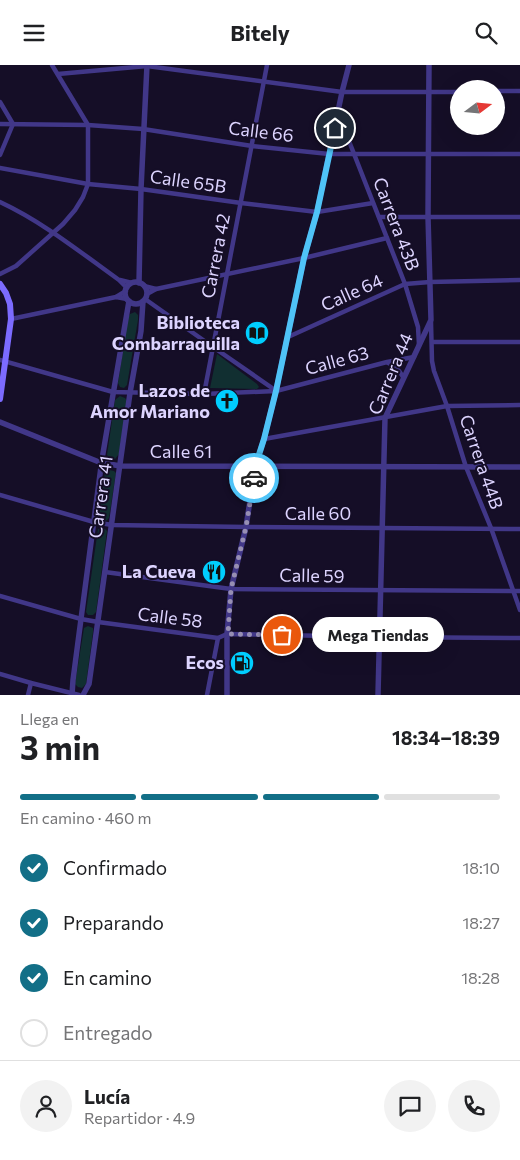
<!DOCTYPE html>
<html lang="es">
<meta charset="utf-8">
<style>
:root{--surface:#fff;--page:#f2f2f2;--text:#202124;--muted:#757577;--line:#e0e0e0;--accent:#126f87}
body{margin:0;font-family:Commissioner,sans-serif;background:var(--page);color:var(--text);height:100vh;display:flex;flex-direction:column;font-size:19px;white-space:nowrap}
*{box-sizing:border-box;margin:0}
p{font-size:16px;color:var(--muted)}
.icon{flex:none;width:28px;height:28px;fill:none;stroke:currentColor;stroke-width:2;stroke-linecap:round;stroke-linejoin:round}
.map{position:relative;height:630px;overflow:hidden}
.panel{display:flex;flex-direction:column;background:var(--surface);flex:1}
.panel>*{flex:none}
.needle{width:32px;rotate:74deg}
.fabs{position:absolute;left:450px;top:15px;display:grid;gap:10px}
.fabs a{display:grid;place-items:center;width:55px;height:55px;border-radius:50%;background:var(--surface);box-shadow:0 5px 20px #0002;font-size:25px}
.pin{position:absolute;display:grid;place-items:center;width:42px;height:42px;color:#fff;margin:-21px;border:2px solid #fff;border-radius:50%;box-shadow:0 1px 5px #0007}
.courier{position:absolute;display:grid;place-items:center;width:50px;height:50px;margin:-25px;border:4px solid #4fc3f7;border-radius:50%;background:#fff;color:#222;box-shadow:0 1px 6px #0007}
.bubble{position:absolute;height:35px;border-radius:18px;background:var(--surface);box-shadow:0 5px 20px #0002;font-size:16px;font-weight:700;line-height:35px;text-align:center}
.summary em{font-style:normal;font-weight:700}
.summary div{display:flex;flex-direction:column-reverse}
.summary{display:flex;align-items:center;justify-content:space-between;height:85px;padding:0 20px}
h1{font-size:32px;font-weight:700;line-height:38px}
.bar{display:grid;grid-template-columns:repeat(4,1fr);gap:8px 5px;align-content:center;height:60px;padding:0 20px}
.bar i{height:6px;border-radius:4px;background:var(--line)}
.bar .on{background:var(--accent)}
.bar p{grid-column:span 4}
.line{display:flex;align-items:center;gap:12px;padding:0 20px;border-top:1px solid var(--line)}
.line div{flex:1}
.round{display:grid;place-items:center;flex:none;width:52px;height:52px;border-radius:26px;background:var(--page)}
ol{padding:0 20px;list-style:none}
li{display:flex;align-items:center;gap:15px;height:55px}
li p{margin-inline-start:auto}
li .icon{padding:5px;border-radius:50%;background:var(--accent);color:#fff;stroke-width:4}
li:last-child{color:var(--muted)}
li i{width:28px;height:28px;border:2px solid var(--line);border-radius:50%}
header{display:flex;justify-content:space-between;align-items:center;height:65px;padding:0 20px;background:var(--surface);font-size:22px;font-weight:700}
.map>svg:first-child{display:block}
.green{fill:#112f31}
.lines{fill:none;stroke-linecap:round;stroke-linejoin:round}
.minor{stroke:#413788;stroke-width:4.5}
.tertiary{stroke:#413788;stroke-width:5.5}
.secondary{stroke:#7c6bff;stroke-width:6}
.done{stroke:#978fb3;stroke-width:5;stroke-dasharray:0 9}
.route{stroke:#4fc3f7;stroke-width:6}
.labels{text-anchor:middle;stroke-width:4;stroke-linejoin:round;paint-order:stroke}
.street-label{font-size:18px;fill:#ddd4ff;stroke:#150e27}
.poi-label{font-size:18px;font-weight:bold;fill:#ddd4ff;stroke:#150e27;text-anchor:end}
</style>
<header><svg class="icon" aria-label="menu" viewBox="0 0 24 24"><path d="M4 6h16M4 12h16M4 18h16"/></svg>Bitely<svg class="icon" aria-label="search" viewBox="0 0 24 24"><circle cx="10" cy="10" r="6"/><path d="M15 15l6 6"/></svg></header>
<div class="map">
<svg width="520" height="630" viewBox="0 0 520 630">
<rect width="100%" height="100%" fill="#150e27"/>
<g class="green">
<path d="M135 247 138 250V255L127 320 124 323 120 322 118 318 128 253 130 249Z"/>
<path d="M217 289 257 319 259 322 257 324 210 323Z"/>
<path d="M120 331 125 333 127 336 119 389 115 394H110L107 390 115 335Z"/>
<path d="M109 405 114 406 116 408 109 453 106 456 101 455 99 452 105 406Z"/>
<path d="M102 463 105 464 107 466 96 547 93 550H88L86 547 98 464Z"/>
<path d="M88 561 93 563V567L86 619 82 623 78 622 75 619 84 563Z"/>
</g>
<g class="lines">
<g class="minor">
<path d="M58 9 147 1 342 27H459"/>
<path d="M496 26H520"/>
<path d="M0 37 13 59 0 90"/>
<path d="M338 48 405 219 418 262 419 280"/>
<path d="M0 59 88 60 143 64 252 81 329 89H520"/>
<path d="M0 103 88 119 141 124 241 138 317 147 373 138"/>
<path d="M0 137C43 157 80 187 119 215L127 223"/>
<path d="M379 152H520"/>
<path d="M0 209 16 201 63 159 75 145 83 132 88 119V60L52 0"/>
<path d="M120 215 132 218"/>
<path d="M144 221 156 224"/>
<path d="M147 229 156 224 304 193 387 173"/>
<path d="M116 232 127 234"/>
<path d="M145 234 213 282 275 325"/>
<path d="M11 254 116 232 126 226"/>
<path d="M431 257 432 296 434 306 447 341 466 402 491 463 520 545"/>
<path d="M288 272 405 219 430 217 520 215"/>
<path d="M432 277H520"/>
<path d="M0 295 113 327 204 329 276 326 387 297 414 292"/>
<path d="M388 298C396 301 399 305 403 312"/>
<path d="M204 329 267 0"/>
<path d="M264 374 447 341 520 340"/>
<path d="M0 430 94 457 112 460 246 462 520 464"/>
<path d="M105 507 231 524 520 526"/>
<path d="M0 531 81 554 98 557 218 573 227 569 379 572 520 573"/>
<path d="M0 609 31 618 79 630"/>
<path d="M28 630 31 618"/>
<path d="M207 630 218 573"/>
</g>
<g class="tertiary">
<circle cx="136" cy="228" r="11"/>
<path d="M139 218 141 124 147 0"/>
<path d="M0 357 99 397 120 401 520 402"/>
<path d="M72 630 73 615 81 554 102 394 129 236"/>
<path d="M83 630 89 619 130 328 141 266 143 236"/>
<path d="M227 630V569L231 524 246 462 255 402 264 374 276 326 304 193 317 147 342 27 349 0"/>
<path d="M378 630 385 353 431 255 428 152 429 0"/>
</g>
<path class="secondary" d="M0 219 6 228 10 239 11 254 0 334"/>
</g>
<g class="lines">
<path class="done" d="M254 413 246 462 231 524 228 569 282 570"/>
<path class="route" d="M254 413 255 402 264 374 276 326 304 193 317 147 335 63"/>
</g>
<defs>
<g id="library-disc" transform="scale(1.25)"><circle r="9.5" fill="#00ceff" stroke="#150e27"/><path d="M-6-4Q-3-5.5-.7-3.5V5Q-3 3-6 4ZM6-4Q3-5.5 .7-3.5V5Q3 3 6 4Z" fill="#111"/></g>
<g id="church-disc" transform="scale(1.25)"><circle r="9.5" fill="#00ceff" stroke="#150e27"/><path d="M-1.2-6h2.4v3.5h3.3v2.4h-3.3V6h-2.4V-.1h-3.3v-2.4h3.3Z" fill="#111"/></g>
<g id="restaurant-disc" transform="scale(1.25)"><circle r="9.5" fill="#00ceff" stroke="#150e27"/><path d="M-5-6h1v4h1v-4h1v4h1v-4h1v5L-1.5 .5V6h-2V.5L-5-1ZM5-6V6H3V1.5H1.5Q1.5-4 5-6Z" fill="#111"/></g>
<g id="fuel-disc" transform="scale(1.25)"><circle r="9.5" fill="#00ceff" stroke="#150e27"/><path d="M-5.5-6h7V0h2V4h1.3V-2.5L3-4.5l.8-.8L6-3V5H2.5V1h-1V6h-7ZM-4.2-4.7v3.2H.2V-4.7Z" fill="#111"/></g>
</defs>
<g fill-rule="evenodd">
<use href="#library-disc" x="257" y="268"/>
<use href="#church-disc" x="227" y="336"/>
<use href="#restaurant-disc" x="214" y="507"/>
<use href="#fuel-disc" x="242" y="598"/>
</g>
<g class="labels">
<g class="street-label">
<text transform="translate(261 67) rotate(7)" y="6">Calle 66</text>
<text transform="translate(188 117) rotate(8)" y="6">Calle 65B</text>
<text transform="translate(396 159) rotate(69)" y="6">Carrera 43B</text>
<text transform="translate(216 191) rotate(-79)" y="6">Carrera 42</text>
<text transform="translate(352 228) rotate(-24)" y="6">Calle 64</text>
<text transform="translate(337 296) rotate(-15)" y="6">Calle 63</text>
<text transform="translate(391 309) rotate(-67)" y="6">Carrera 44</text>
<text x="181" y="393">Calle 61</text>
<text transform="translate(481 397) rotate(71)" y="6">Carrera 44B</text>
<text transform="translate(101 432) rotate(-82)" y="6">Carrera 41</text>
<text x="318" y="455">Calle 60</text>
<text transform="translate(312 511) rotate(1)" y="6">Calle 59</text>
<text transform="translate(170 553) rotate(7)" y="6">Calle 58</text>
</g>
<g class="poi-label">
<text x="240" y="264">Biblioteca<tspan x="240" dy="21">Combarraquilla</tspan></text>
<text x="210" y="332">Lazos de<tspan x="210" dy="21">Amor Mariano</tspan></text>
<text x="196" y="513">La Cueva</text>
<text x="224" y="604">Ecos</text>
</g>
</g>
</svg>
<div class="fabs">
<a><svg class="needle" viewBox="-14 -14 28 28"><path d="M0-13l5 13h-10z" fill="#e53935"/><path d="M0 13l5-13h-10z" fill="#757577"/></svg></a>
</div>
<div class="pin" style="left:282px;top:570px;background:#ea580c"><svg class="icon" aria-label="bag" viewBox="0 0 24 24"><path d="M5 8h14l-1 12H6zM9 8a3 3 0 0 1 6 0"/></svg></div>
<div class="pin" style="left:335px;top:63px;background:#1f2937"><svg class="icon" aria-label="home" viewBox="0 0 24 24"><path d="M3 11l9-7 9 7M6 9v11h12V9"/></svg></div>
<div class="courier" style="left:254px;top:413px"><svg class="icon" aria-label="car" viewBox="0 0 24 24"><path d="M5 17H2v-5l4-1 3-4h7l3 4 3 1v5h-3M9 17h6M6 11h13"/><circle cx="7" cy="17" r="2"/><circle cx="17" cy="17" r="2"/></svg></div>
<div class="bubble" style="left:312px;top:552px;width:132px">Mega Tiendas</div>
</div>
<section class="panel">
<div class="summary"><div><h1>3 min</h1><p>Llega en</p></div><em>18:34–18:39</em></div>
<div class="bar"><i class="on"></i><i class="on"></i><i class="on"></i><i></i><p>En camino · 460 m</p></div>
<ol>
<li><svg class="icon" aria-label="check" viewBox="0 0 24 24"><path d="M5 12l5 5 9-10"/></svg>Confirmado<p>18:10</p></li>
<li><svg class="icon" aria-label="check" viewBox="0 0 24 24"><path d="M5 12l5 5 9-10"/></svg>Preparando<p>18:27</p></li>
<li><svg class="icon" aria-label="check" viewBox="0 0 24 24"><path d="M5 12l5 5 9-10"/></svg>En camino<p>18:28</p></li>
<li><i></i>Entregado</li>
</ol>
<div class="line" style="height:90px"><a class="round"><svg class="icon" aria-label="person" viewBox="0 0 24 24"><circle cx="12" cy="8" r="4"/><path d="M4 21q1-7 8-7t8 7"/></svg></a><div><b>Lucía</b><p>Repartidor · 4.9</p></div><a class="round"><svg class="icon" aria-label="chat" viewBox="0 0 24 24"><path d="M4 5h16v11H9l-5 4z"/></svg></a><a class="round"><svg class="icon" aria-label="phone" viewBox="0 0 24 24"><path d="M5 4h4l2 5-3 2q2 4 5 5l2-3 5 2v4C11 20 4 13 5 4z"/></svg></a></div>
</section>
